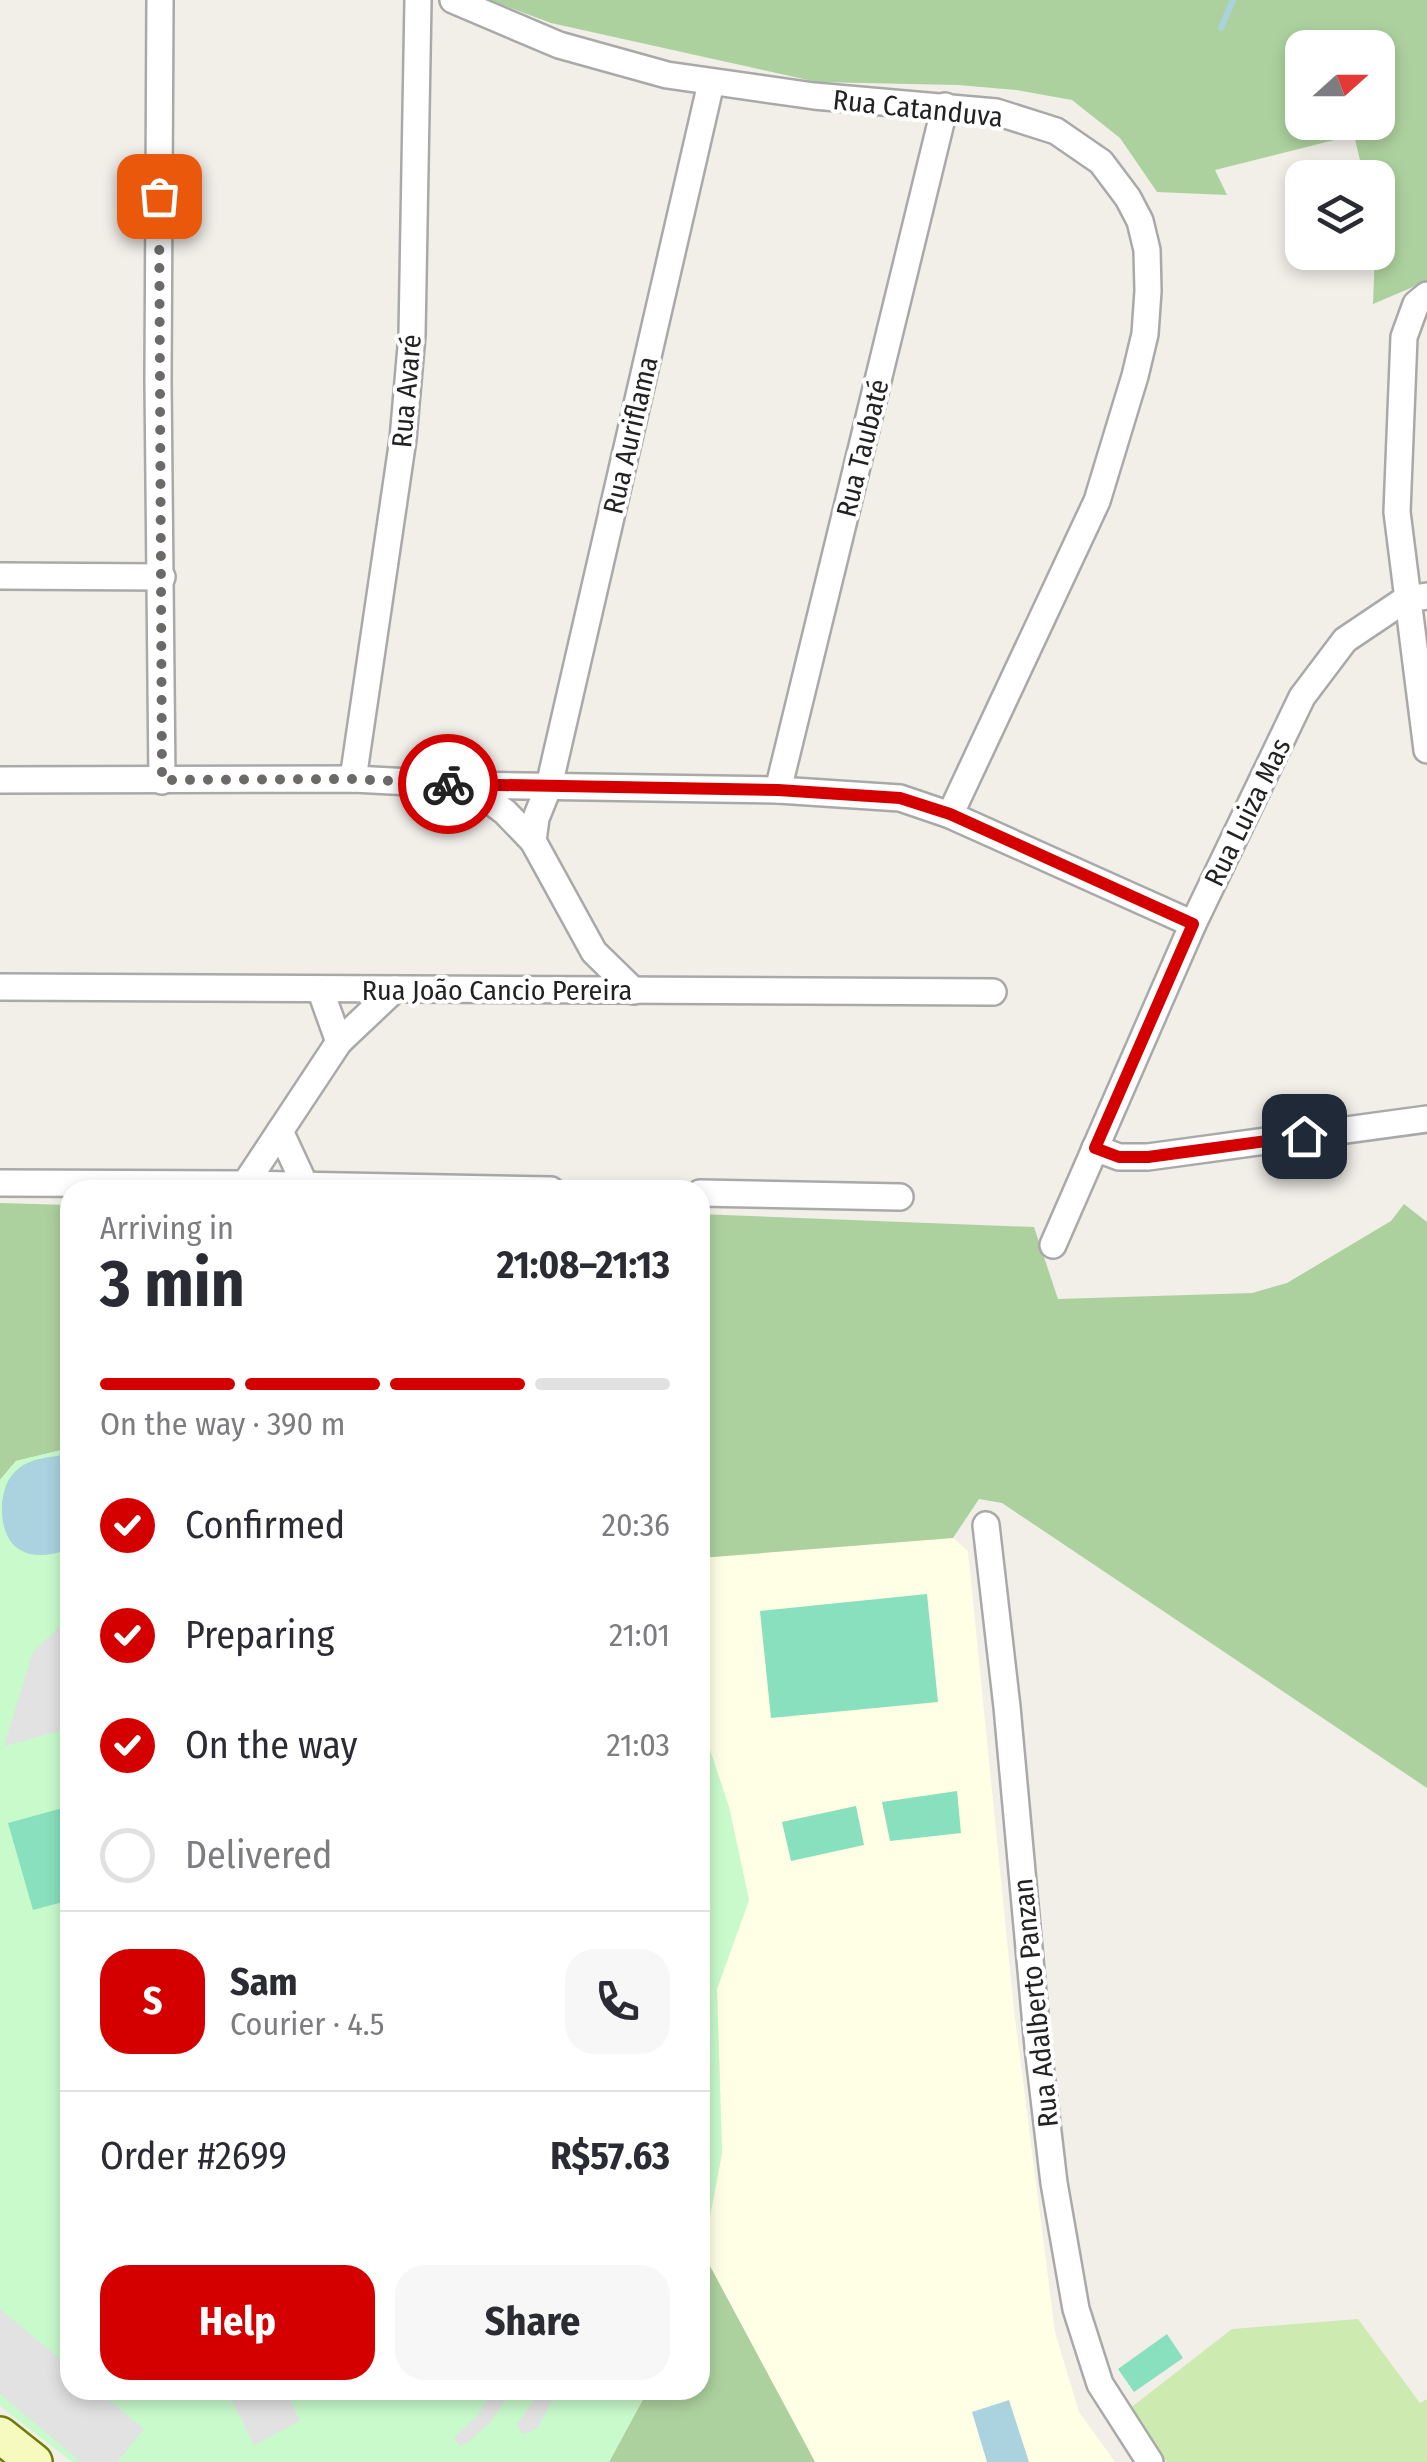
<!DOCTYPE html>
<meta charset="utf-8">
<style>
:root{--surface:#fff;--page:#f7f7f7;--text:#2b2b33;--muted:#7c7c81;--line:#e1e1e2;--accent:#d40000}
body{margin:0;font-family:"Fira Sans Condensed",sans-serif;background:var(--page);color:var(--text);height:100vh;display:flex;flex-direction:column;font-size:38px;white-space:nowrap}
*{box-sizing:border-box;margin:0}
p{font-size:32px;color:var(--muted)}
.icon{flex:none;width:55px;height:55px;fill:none;stroke:currentColor;stroke-width:2;stroke-linecap:round;stroke-linejoin:round}
.map{position:relative;flex:1;overflow:hidden}
.side{position:absolute;left:60px;top:1180px;width:650px;height:1220px;display:flex;flex-direction:column;background:var(--surface);border-radius:30px;box-shadow:0 5px 15px #0003}
.side>*{flex:none}
.needle{width:65px;rotate:69deg}
.buttons{position:absolute;left:1285px;top:30px;display:grid;gap:20px}
.buttons a{display:grid;place-items:center;width:110px;height:110px;border-radius:20px;background:var(--surface);box-shadow:0 5px 15px #0003;font-size:50px}
.pin{position:absolute;display:grid;place-items:center;width:85px;height:85px;color:#fff;margin:-42px;border-radius:20px;box-shadow:0 5px 15px #0006}
.courier{position:absolute;display:grid;place-items:center;width:100px;height:100px;margin:-50px;border:8px solid #d40000;border-radius:50%;background:#fff;color:#222;box-shadow:0 2px 12px #0007}
.summary em{font-style:normal;font-weight:700}
.summary div{display:flex;flex-direction:column-reverse}
.summary{display:flex;align-items:center;justify-content:space-between;height:170px;padding:0 40px}
h1{font-size:65px;font-weight:700;line-height:75px}
.bar{display:grid;grid-template-columns:repeat(4,1fr);gap:15px 10px;align-content:center;height:120px;padding:0 40px}
.bar i{height:12px;border-radius:8px;background:var(--line)}
.bar .selected{background:var(--accent)}
.bar p{grid-column:span 4}
.line{display:flex;align-items:center;gap:25px;padding:0 40px;border-top:2px solid var(--line)}
.line div{flex:1}
.round{display:grid;place-items:center;flex:none;width:105px;height:105px;border-radius:30px;background:var(--page)}
ol{padding:0 40px;list-style:none}
li{display:flex;align-items:center;gap:30px;height:110px}
li p{margin-inline-start:auto}
li .icon{padding:10px;border-radius:50%;background:var(--accent);color:#fff;stroke-width:4}
li:last-child{color:var(--muted)}
li i{width:55px;height:55px;border:5px solid var(--line);border-radius:50%}
.primary-button{display:flex;gap:20px;margin-top:auto;padding:20px 40px}
.primary-button a{flex:1;height:115px;border-radius:30px;background:var(--accent);color:#fff;font-size:40px;font-weight:700;line-height:115px;text-align:center}
.primary-button a+a{background:var(--page);color:var(--text)}
.map>svg:first-child{display:block}
.education{fill:#ffffe5}
.grass{fill:#cdebb0}
.forest{fill:#add19e;fill-rule:evenodd}
.park{fill:#c8facc}
.pitch{fill:#88e0be}
.parking{fill:#e2e2e2}
.water{fill:#aad3df}
.lines{fill:none;stroke-linecap:round;stroke-linejoin:round}
.stream{stroke:#aad3df;stroke-width:6}
.minor-casing{stroke:#a9a9a9;stroke-width:30}
.secondary-casing{stroke:#707d05;stroke-width:40}
.minor{stroke:#fff;stroke-width:25}
.secondary{stroke:#f7fabf;stroke-width:35}
.done{stroke:#6b6a68;stroke-width:10;stroke-dasharray:0 18}
.route{stroke:#d40000;stroke-width:12}
.labels{text-anchor:middle;stroke-width:8;stroke-linejoin:round;paint-order:stroke}
.street-label{font-size:28px;fill:#222;stroke:#fff}
</style>
<div class="map">
<svg width="1427" height="2462" viewBox="0 0 1427 2462">
<rect width="100%" height="100%" fill="#f2efe9"/>
<path class="education" d="M953 1538 968 1551 1014 2010 1055 2332 1079 2412 1115 2462H815L703 2253 722 2153 717 1989 749 1900 729 1807 700 1720V1558Z"/>
<path class="grass" d="M1358 2319 1420 2403 1427 2399V2462H1167L1129 2409 1232 2329Z"/>
<g class="forest">
<path d="M489 0H1427V281L1373 304 1375 253 1378 252V178L1364 177 1354 135 1215 170 1227 195 1157 192 1120 138 1072 100 1016 90 958 85 817 82 551 23ZM1302 48H1378V122H1302Z"/>
<path d="M0 1203 70 1205V1448L16 1461 0 1480Z"/>
<path d="M1404 1204 1427 1222V1788L1002 1503 979 1499 953 1538 700 1558V1214L1034 1227 1058 1299 1252 1293 1287 1283 1391 1221Z"/>
<path d="M703 2253 806 2445 815 2462H609L648 2390H700V2269Z"/>
</g>
<g class="park">
<path d="M70 1448V2390H648L609 2462H72L0 2406V1480L16 1461Z"/>
<path d="M700 1720 729 1807 749 1900 717 1989 722 2153 700 2269Z"/>
</g>
<g class="pitch">
<path d="M927 1594 938 1702 771 1718 760 1611Z"/>
<path d="M957 1791 961 1833 890 1841 882 1802Z"/>
<path d="M70 1806V1900L33 1910 8 1823Z"/>
<path d="M856 1806 864 1845 791 1861 782 1822Z"/>
<path d="M1167 2334 1183 2358 1134 2392 1118 2369Z"/>
</g>
<g class="parking">
<path d="M70 1617V1728L4 1746 33 1652Z"/>
<path d="M0 2309 70 2367V2390H97L144 2429 117 2462H81L0 2394Z"/>
<path d="M243 2390H285L300 2421 254 2445 230 2396Z"/>
<path d="M494 2390H512L490 2423 467 2443 459 2446 454 2437 477 2416Z"/>
<path d="M541 2390H557L539 2426 533 2431 522 2434 517 2424Z"/>
</g>
<g class="water">
<path d="M70 1454V1549C30 1564 0 1552 2 1503 4 1489 7 1478 18 1469 32 1457 53 1457 70 1454Z"/>
<path d="M1009 2400 1029 2462H987L972 2412Z"/>
</g>
<g class="lines">
<path class="stream" d="M1221 28 1233 0"/>
<g class="minor-casing">
<g id="minor">
<path d="M160 0 158 381 162 781"/>
<path d="M453 0 559 45 667 75 814 96 996 112 1056 131 1101 162 1128 198 1140 221 1147 250 1148 291 1145 334 1135 376 1097 501 950 815"/>
<path d="M1427 295 1416 304 1404 337 1397 512 1427 750"/>
<path d="M0 576 162 577"/>
<path d="M353 779 403 439 412 335 418 0"/>
<path d="M0 780 353 779 469 785 778 790 900 798 950 815 1193 924"/>
<path d="M469 785 505 812 533 841"/>
<path d="M778 790 945 106"/>
<path d="M0 987 993 992"/>
<path d="M320 989 339 1042"/>
<path d="M634 991 594 952 533 841 536 818 549 786 711 83"/>
<path d="M280 1131 305 1185"/>
<path d="M1095 1148 1119 1157H1148L1427 1119"/>
<path d="M0 1183 245 1184 551 1190"/>
<path d="M245 1184 339 1042 395 989"/>
<path d="M700 1193 900 1197"/>
<path d="M1053 1245 1193 924 1302 697 1345 640 1406 599 1427 596"/>
<path d="M986 1525 1007 1707 1038 2047 1054 2183 1076 2309 1100 2384 1150 2462"/>
</g>
</g>
<g class="secondary-casing">
<path id="secondary" d="M0 2435 34 2462"/>
</g>
<use href="#minor" class="minor"/>
<use href="#secondary" class="secondary"/>
</g>
<g class="lines">
<path class="done" d="M159 196 162 780 353 779 448 784"/>
<path class="route" d="M448 784 778 790 900 798 950 814 1193 924 1095 1148 1119 1157H1148L1304 1136"/>
</g>
<g class="labels">
<g class="street-label">
<text transform="translate(918 108) rotate(6)" y="10">Rua Catanduva</text>
<text transform="translate(406 391) rotate(-85)" y="10">Rua Avaré</text>
<text transform="translate(630 435) rotate(-77)" y="10">Rua Auriflama</text>
<text transform="translate(862 448) rotate(-76)" y="10">Rua Taubaté</text>
<text transform="translate(1247 812) rotate(-64)" y="10">Rua Luiza Mas</text>
<text x="497" y="1000">Rua João Cancio Pereira</text>
<text transform="translate(1035 2003) rotate(-96)" y="10">Rua Adalberto Panzan</text>
</g>
</g>
</svg>
<div class="buttons">
<a><svg class="needle" viewBox="-14 -14 28 28"><path d="M0-13l5 13h-10z" fill="#e53935"/><path d="M0 13l5-13h-10z" fill="#7c7c81"/></svg></a>
<a><svg class="icon" aria-label="layers" viewBox="0 0 24 24"><path d="M12 4l9 5-9 5-9-5zM3 14l9 5 9-5"/></svg></a>
</div>
<div class="pin" style="left:159px;top:196px;background:#ea580c"><svg class="icon" aria-label="bag" viewBox="0 0 24 24"><path d="M5 8h14l-1 12H6zM9 8a3 3 0 0 1 6 0"/></svg></div>
<div class="pin" style="left:1304px;top:1136px;background:#1f2937"><svg class="icon" aria-label="home" viewBox="0 0 24 24"><path d="M3 11l9-7 9 7M6 9v11h12V9"/></svg></div>
<div class="courier" style="left:448px;top:784px"><svg class="icon" aria-label="bike" viewBox="0 0 24 24"><circle cx="6" cy="16" r="4"/><circle cx="18" cy="16" r="4"/><path d="M6 16l4-8h5l3 8M10 8l3 8H6M13 5h3"/></svg></div>
<section class="side">
<div class="summary"><div><h1>3 min</h1><p>Arriving in</p></div><em>21:08–21:13</em></div>
<div class="bar"><i class="selected"></i><i class="selected"></i><i class="selected"></i><i></i><p>On the way · 390 m</p></div>
<ol>
<li><svg class="icon" aria-label="check" viewBox="0 0 24 24"><path d="M5 12l5 5 9-10"/></svg>Confirmed<p>20:36</p></li>
<li><svg class="icon" aria-label="check" viewBox="0 0 24 24"><path d="M5 12l5 5 9-10"/></svg>Preparing<p>21:01</p></li>
<li><svg class="icon" aria-label="check" viewBox="0 0 24 24"><path d="M5 12l5 5 9-10"/></svg>On the way<p>21:03</p></li>
<li><i></i>Delivered</li>
</ol>
<div class="line" style="height:180px"><b class="round" style="background:var(--accent);color:#fff">S</b><div><b>Sam</b><p>Courier · 4.5</p></div><a class="round"><svg class="icon" aria-label="phone" viewBox="0 0 24 24"><path d="M5 4h4l2 5-3 2q2 4 5 5l2-3 5 2v4C11 20 4 13 5 4z"/></svg></a></div>
<div class="line" style="height:130px"><div>Order #2699</div><b>R$57.63</b></div>
<div class="primary-button"><a>Help</a><a>Share</a></div>
</section>
</div>
